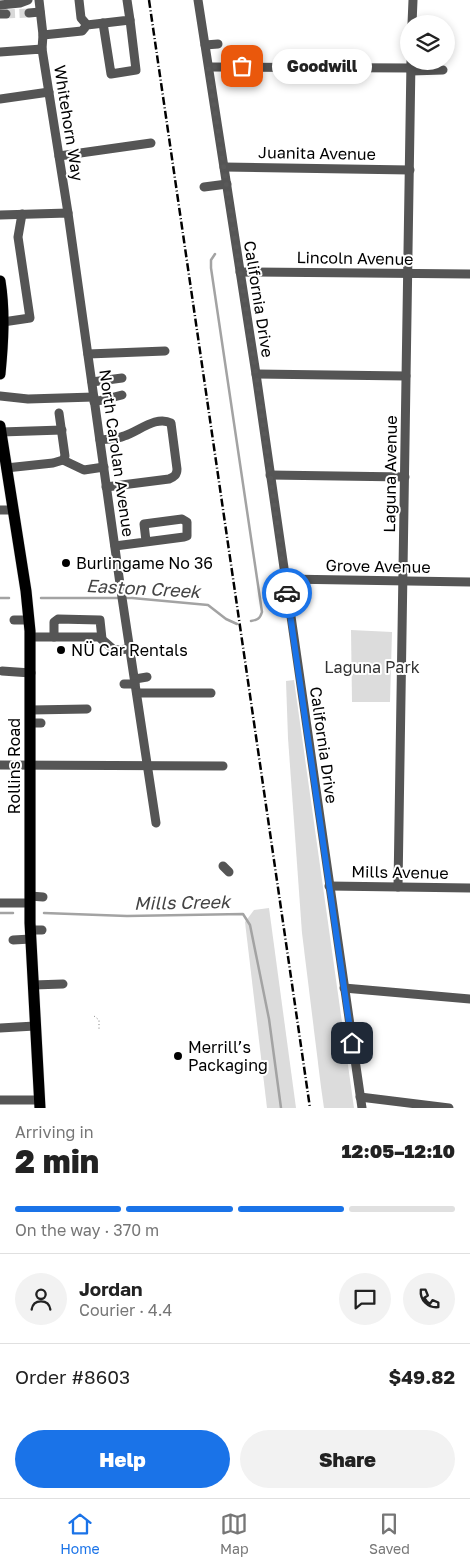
<!DOCTYPE html>
<meta charset="utf-8">
<style>
:root{--surface:#fff;--page:#f2f2f2;--text:#222;--muted:#767676;--line:#e0e0e0;--accent:#1a73e8}
body{margin:0;font-family:"Golos Text",sans-serif;background:var(--page);color:var(--text);height:100vh;display:flex;flex-direction:column;font-size:19px;white-space:nowrap}
*{box-sizing:border-box;margin:0}
p{font-size:16px;color:var(--muted)}
.icon{flex:none;width:28px;height:28px;fill:none;stroke:currentColor;stroke-width:2;stroke-linecap:round;stroke-linejoin:round}
.map{position:relative;height:1108px;overflow:hidden}
.drawer{display:flex;flex-direction:column;background:var(--surface);flex:1}
.drawer>*{flex:none}
.buttons{position:absolute;left:400px;top:15px;display:grid;gap:10px}
.buttons a{display:grid;place-items:center;width:55px;height:55px;border-radius:50%;background:var(--surface);box-shadow:0 2px 8px #0003;font-size:25px}
.pin{position:absolute;display:grid;place-items:center;width:42px;height:42px;color:#fff;margin:-21px;border-radius:10px;box-shadow:0 2px 8px #0006}
.courier{position:absolute;display:grid;place-items:center;width:50px;height:50px;margin:-25px;border:4px solid #1a73e8;border-radius:50%;background:#fff;color:#222;box-shadow:0 1px 6px #0007}
.bubble{position:absolute;height:35px;border-radius:18px;background:var(--surface);box-shadow:0 2px 8px #0003;font-size:16px;font-weight:800;line-height:35px;text-align:center}
.headline em{font-style:normal;font-weight:800}
.headline div{display:flex;flex-direction:column-reverse}
.headline{display:flex;align-items:center;justify-content:space-between;height:85px;padding:0 15px}
h1{font-size:32px;font-weight:800;line-height:38px}
.bar{display:grid;grid-template-columns:repeat(4,1fr);gap:8px 5px;align-content:center;height:60px;padding:0 15px}
.bar i{height:6px;border-radius:4px;background:var(--line)}
.bar .active{background:var(--accent)}
.bar p{grid-column:span 4}
.line{display:flex;align-items:center;gap:12px;padding:0 15px;border-top:1px solid var(--line)}
.line div{flex:1}
.round{display:grid;place-items:center;flex:none;width:52px;height:52px;border-radius:26px;background:var(--page)}
.primary-button{display:flex;gap:10px;margin-top:auto;padding:10px 15px}
.primary-button a{flex:1;height:58px;border-radius:30px;background:var(--accent);color:#fff;font-size:20px;font-weight:800;line-height:58px;text-align:center}
.primary-button a+a{background:var(--page);color:var(--text)}
.tab-bar{display:flex;justify-content:space-around;align-items:center;height:70px;border-top:1px solid var(--line);background:var(--surface);font-size:14px;color:var(--muted)}
.tab-bar a{display:grid;justify-items:center;gap:2px}
.tab-bar .active{color:var(--accent)}
.map>svg:first-child{display:block}
.green{fill:#dcdcdc}
.lines{fill:none;stroke-linecap:round;stroke-linejoin:round}
.stream{stroke:#a3a3a3;stroke-width:2.5}
.minor-tunnel{stroke:#d9d9d9;stroke-width:9;stroke-dasharray:9 4.5;stroke-linecap:butt}
.major-casing{stroke:#dbdbdb;stroke-width:12}
.path{stroke:#777;stroke-width:1;stroke-dasharray:1 2.5;stroke-linecap:butt}
.minor{stroke:#555;stroke-width:9}
.major{stroke:#000;stroke-width:11}
.rail{stroke:#000;stroke-width:2.5;stroke-dasharray:8 2.5 1 2.5;stroke-linecap:butt}
.done{stroke:#595959;stroke-width:5;stroke-dasharray:0 9}
.route{stroke:#1a73e8;stroke-width:6}
.poi-dot{fill:#000;stroke:#fff;stroke-width:2}
.labels{text-anchor:middle;stroke-width:4;stroke-linejoin:round;paint-order:stroke}
.street-label{font-size:16px;fill:#000;stroke:#fff}
.poi-label{font-size:16px;fill:#000;stroke:#fff;text-anchor:start}
.park-label{font-size:16px;fill:#333;stroke:#fff}
.water-label{font-size:18px;font-style:italic;fill:#444;stroke:#fff}
</style>
<div class="map">
<svg width="470" height="1108" viewBox="0 0 470 1108">
<rect width="100%" height="100%" fill="#fff"/>
<g class="green">
<path d="M351 630 392 632 390 702H352Z"/>
<path d="M294 680 354 1108H324L321 1087 302 933 288 738 286 681Z"/>
<path d="M269 908 296 1108H267L245 922 254 910Z"/>
</g>
<g class="lines">
<g class="stream">
<path d="M215 254 211 260V268L262 612C260 619 257 620 251 621"/>
<path d="M0 598H9"/>
<path d="M41 598H132L208 605 226 619 237 624"/>
<path d="M0 913H13"/>
<path d="M44 913 127 916 243 914 250 925 269 1019 281 1108"/>
</g>
<path class="minor-tunnel" d="M6 14 29 13"/>
<g class="major-casing">
<g id="major">
<path d="M0 281C5 312 3 343 0 374"/>
<path d="M0 426 26 591 30 631V923L40 1108"/>
</g>
</g>
<path class="path" d="M94 1016 99 1020V1030"/>
<g class="minor">
<path d="M39 0 43 35 42 49"/>
<path d="M79 0 81 18 87 25"/>
<path d="M198 0 256 374 362 1108"/>
<path d="M0 5 20 3 28 0"/>
<path d="M29 13 40 12"/>
<path d="M0 14H6"/>
<path d="M103 23 111 74 136 70 130 20"/>
<path d="M412 24 413 0"/>
<path d="M43 35 82 31 87 25 130 20 127 0"/>
<path d="M205 45 218 44"/>
<path d="M0 52 42 49 68 213"/>
<path d="M209 67 411 68"/>
<path d="M411 71 443 70"/>
<path d="M0 99 49 92"/>
<path d="M59 156 151 143"/>
<path d="M224 167 410 170"/>
<path d="M204 187 227 184"/>
<path d="M0 215 68 213 121 591 156 823"/>
<path d="M240 272 470 274"/>
<path d="M3 322 30 318 18 237 22 214"/>
<path d="M88 354 165 351"/>
<path d="M256 374 406 376"/>
<path d="M92 382 122 378"/>
<path d="M0 396 28 399 94 397"/>
<path d="M94 402 122 395"/>
<path d="M1 432 62 430"/>
<path d="M100 440C108 439 117 439 124 436 138 432 156 415 171 423L177 469C177 475 174 477 169 479L106 487"/>
<path d="M63 460 84 470 104 467"/>
<path d="M6 468 53 463 63 460 65 456 59 413"/>
<path d="M270 475 405 477"/>
<path d="M0 510H13"/>
<path d="M115 546 184 537 187 536V522L182 519 144 524 146 541"/>
<path d="M285 579 470 582"/>
<path d="M14 620H29"/>
<path d="M30 637H99L114 650 130 649"/>
<path d="M54 637V622L58 619 100 620 102 639"/>
<path d="M2 671 31 673"/>
<path d="M135 679 147 677"/>
<path d="M124 684H135"/>
<path d="M137 693H211"/>
<path d="M31 710 87 709"/>
<path d="M31 723H41"/>
<path d="M0 765 223 766"/>
<path d="M223 866 229 872"/>
<path d="M329 886 470 888"/>
<path d="M398 887 411 61"/>
<path d="M30 896 43 897"/>
<path d="M0 903H30"/>
<path d="M31 930H42"/>
<path d="M13 940 31 939"/>
<path d="M33 985 63 984"/>
<path d="M344 988 470 999"/>
<path d="M0 1028 35 1026"/>
<path d="M360 1097 449 1108"/>
<path d="M0 1100H39"/>
</g>
<use href="#major" class="major"/>
<path class="rail" d="M149 0 310 1108"/>
</g>
<g class="lines">
<path class="done" d="M242 66 208 67 256 374 287 593"/>
<path class="route" d="M287 593 352 1043"/>
</g>
<g class="poi-dot">
<circle cx="66" cy="563" r="5"/>
<circle cx="61" cy="650" r="5"/>
<circle cx="178" cy="1056" r="5"/>
</g>
<g class="labels">
<g class="street-label">
<text transform="translate(69 123) rotate(81)" y="6">Whitehorn Way</text>
<text transform="translate(317 153) rotate(1)" y="6">Juanita Avenue</text>
<text transform="translate(355 258) rotate(1)" y="6">Lincoln Avenue</text>
<text transform="translate(259 299) rotate(81)" y="6">California Drive</text>
<text transform="translate(117 453) rotate(82)" y="6">North Carolan Avenue</text>
<text transform="translate(390 474) rotate(-89)" y="6">Laguna Avenue</text>
<text transform="translate(378 566) rotate(1)" y="6">Grove Avenue</text>
<text transform="translate(324 745) rotate(82)" y="6">California Drive</text>
<text transform="translate(14 766) rotate(-90)" y="6">Rollins Road</text>
<text transform="translate(400 872) rotate(1)" y="6">Mills Avenue</text>
</g>
<g class="poi-label">
<text x="76" y="569">Burlingame No 36</text>
<text x="71" y="656">NÜ Car Rentals</text>
<text x="188" y="1053">Merrill’s<tspan x="188" dy="18">Packaging</tspan></text>
</g>
<g class="park-label">
<text x="372" y="673">Laguna Park</text>
</g>
<g class="water-label">
<text transform="translate(143 589) rotate(3)" y="6">Easton Creek</text>
<text transform="translate(182 903) rotate(-1)" y="6">Mills Creek</text>
</g>
</g>
</svg>
<div class="buttons">
<a><svg class="icon" aria-label="layers" viewBox="0 0 24 24"><path d="M12 4l9 5-9 5-9-5zM3 14l9 5 9-5"/></svg></a>
</div>
<div class="pin" style="left:242px;top:66px;background:#ea580c"><svg class="icon" aria-label="bag" viewBox="0 0 24 24"><path d="M5 8h14l-1 12H6zM9 8a3 3 0 0 1 6 0"/></svg></div>
<div class="pin" style="left:352px;top:1043px;background:#1f2937"><svg class="icon" aria-label="home" viewBox="0 0 24 24"><path d="M3 11l9-7 9 7M6 9v11h12V9"/></svg></div>
<div class="courier" style="left:287px;top:593px"><svg class="icon" aria-label="car" viewBox="0 0 24 24"><path d="M5 17H2v-5l4-1 3-4h7l3 4 3 1v5h-3M9 17h6M6 11h13"/><circle cx="7" cy="17" r="2"/><circle cx="17" cy="17" r="2"/></svg></div>
<div class="bubble" style="left:272px;top:49px;width:100px">Goodwill</div>
</div>
<section class="drawer">
<div class="headline"><div><h1>2 min</h1><p>Arriving in</p></div><em>12:05–12:10</em></div>
<div class="bar"><i class="active"></i><i class="active"></i><i class="active"></i><i></i><p>On the way · 370 m</p></div>
<div class="line" style="height:90px"><a class="round"><svg class="icon" aria-label="person" viewBox="0 0 24 24"><circle cx="12" cy="8" r="4"/><path d="M4 21q1-7 8-7t8 7"/></svg></a><div><b>Jordan</b><p>Courier · 4.4</p></div><a class="round"><svg class="icon" aria-label="chat" viewBox="0 0 24 24"><path d="M4 5h16v11H9l-5 4z"/></svg></a><a class="round"><svg class="icon" aria-label="phone" viewBox="0 0 24 24"><path d="M5 4h4l2 5-3 2q2 4 5 5l2-3 5 2v4C11 20 4 13 5 4z"/></svg></a></div>
<div class="line" style="height:65px"><div>Order #8603</div><b>$49.82</b></div>
<div class="primary-button"><a>Help</a><a>Share</a></div>
</section>
<nav class="tab-bar">
<a class="active"><svg class="icon" aria-label="home" viewBox="0 0 24 24"><path d="M3 11l9-7 9 7M6 9v11h12V9"/></svg>Home</a>
<a><svg class="icon" aria-label="map" viewBox="0 0 24 24"><path d="M3 6l6-2 6 2 6-2v14l-6 2-6-2-6 2zM9 4v14M15 6v14"/></svg>Map</a>
<a><svg class="icon" aria-label="saved" viewBox="0 0 24 24"><path d="M7 4h10v16l-5-4-5 4z"/></svg>Saved</a>
</nav>
